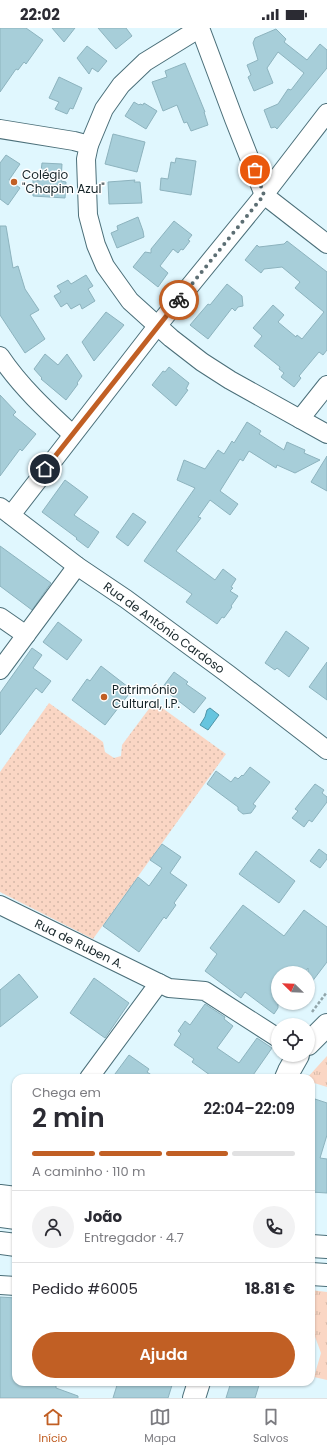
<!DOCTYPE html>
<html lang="pt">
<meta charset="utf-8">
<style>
:root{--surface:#fff;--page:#f2f2f3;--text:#2b2b33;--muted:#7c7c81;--line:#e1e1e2;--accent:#c15f24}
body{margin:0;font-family:Poppins,sans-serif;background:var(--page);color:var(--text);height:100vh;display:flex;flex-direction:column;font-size:15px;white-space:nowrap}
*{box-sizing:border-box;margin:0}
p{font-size:13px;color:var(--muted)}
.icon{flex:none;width:22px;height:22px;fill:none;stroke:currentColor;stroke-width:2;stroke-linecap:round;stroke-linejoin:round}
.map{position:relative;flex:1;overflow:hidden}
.details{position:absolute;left:12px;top:1046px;width:303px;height:312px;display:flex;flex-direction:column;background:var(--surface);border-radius:12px;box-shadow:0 1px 3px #0004}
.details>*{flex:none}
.needle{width:26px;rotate:293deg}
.buttons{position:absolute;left:271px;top:938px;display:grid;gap:8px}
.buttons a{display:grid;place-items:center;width:44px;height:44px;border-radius:50%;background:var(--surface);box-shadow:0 1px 3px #0004;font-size:20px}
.pin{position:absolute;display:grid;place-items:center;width:34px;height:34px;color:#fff;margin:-17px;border:2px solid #fff;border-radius:50%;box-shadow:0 1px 4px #0007}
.courier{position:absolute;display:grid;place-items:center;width:40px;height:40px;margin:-20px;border:3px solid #c15f24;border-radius:50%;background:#fff;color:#222;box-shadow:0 1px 5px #0007}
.summary em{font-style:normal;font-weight:600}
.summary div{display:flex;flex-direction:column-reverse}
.summary{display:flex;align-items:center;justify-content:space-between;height:68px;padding:0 20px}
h1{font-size:26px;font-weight:600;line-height:30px}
.bar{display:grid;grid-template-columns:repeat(4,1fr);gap:6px 4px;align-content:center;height:48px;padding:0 20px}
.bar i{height:5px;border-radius:3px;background:var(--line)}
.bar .active{background:var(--accent)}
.bar p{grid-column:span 4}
.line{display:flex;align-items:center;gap:10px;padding:0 20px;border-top:1px solid var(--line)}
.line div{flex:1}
.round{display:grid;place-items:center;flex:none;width:42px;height:42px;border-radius:21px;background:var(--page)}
.primary-button{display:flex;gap:8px;margin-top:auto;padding:8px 20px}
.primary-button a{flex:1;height:46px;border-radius:24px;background:var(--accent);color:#fff;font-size:16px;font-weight:600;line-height:46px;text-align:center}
.status{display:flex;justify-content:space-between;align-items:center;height:28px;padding:0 20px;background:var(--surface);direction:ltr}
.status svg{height:11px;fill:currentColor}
.menu{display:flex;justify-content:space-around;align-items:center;height:56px;border-top:1px solid var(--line);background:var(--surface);font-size:11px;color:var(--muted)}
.menu a{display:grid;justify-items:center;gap:2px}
.menu .active{color:var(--accent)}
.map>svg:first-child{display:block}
.grass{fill:url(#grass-tufts)}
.garden{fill:url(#garden-dots)}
.water{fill:#66c5df;stroke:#4e95a8}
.building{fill:#a7ced9;stroke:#8db3be}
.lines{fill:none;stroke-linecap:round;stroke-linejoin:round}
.minor-casing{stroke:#4b6f79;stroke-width:20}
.major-casing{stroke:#4b6f79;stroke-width:24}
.highway-casing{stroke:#4b6f79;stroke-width:24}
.path{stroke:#91a5aa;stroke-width:2.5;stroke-dasharray:3 2;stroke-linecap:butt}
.minor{stroke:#fff;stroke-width:18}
.major{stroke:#fff;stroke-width:22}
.highway{stroke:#fff;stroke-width:22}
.done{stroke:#5c6e73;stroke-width:4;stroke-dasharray:0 7.2}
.route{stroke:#c15f24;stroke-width:5}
.poi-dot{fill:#c15f24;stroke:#fff;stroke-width:1.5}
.labels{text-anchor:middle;stroke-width:3;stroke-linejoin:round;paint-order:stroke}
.poi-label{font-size:12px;fill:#152428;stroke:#fff;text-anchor:start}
.street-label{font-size:12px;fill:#152428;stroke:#fff}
</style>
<div class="status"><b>22:02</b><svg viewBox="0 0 49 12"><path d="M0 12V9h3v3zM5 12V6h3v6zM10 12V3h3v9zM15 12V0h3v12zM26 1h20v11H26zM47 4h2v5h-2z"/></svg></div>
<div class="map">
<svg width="327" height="1370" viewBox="0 0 327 1370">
<defs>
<pattern id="grass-tufts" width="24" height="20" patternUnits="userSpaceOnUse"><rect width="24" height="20" fill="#fad6c4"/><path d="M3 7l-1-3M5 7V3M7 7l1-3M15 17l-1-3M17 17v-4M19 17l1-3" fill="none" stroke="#d5b8a8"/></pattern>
<pattern id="garden-dots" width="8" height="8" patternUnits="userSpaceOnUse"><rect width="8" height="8" fill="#fad6c4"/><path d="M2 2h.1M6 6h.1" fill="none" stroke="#d5b8a8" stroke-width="1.8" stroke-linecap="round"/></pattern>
</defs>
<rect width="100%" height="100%" fill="#e0f7fe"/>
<g class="grass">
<path d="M327 1028V1059L311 1054V1050H307Z"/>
<path d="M311 1262 327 1264V1352L314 1349 321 1325 314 1306 311 1305Z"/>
</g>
<path class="garden" d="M154 674 226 726 93 911 0 864V744L49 675 103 714 105 724 114 730 121 728 122 717Z"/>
<path class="water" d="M210 680 219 687 208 702 200 697 205 689 207 682Z"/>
<g class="building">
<path d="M0 0H26L43 12 26 36 24 34 18 42 16 41 0 64Z"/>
<path d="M52 0H75L64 14Z"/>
<path d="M98 0H126L132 8 116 21Z"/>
<path d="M276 1 286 11 284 14 307 32 320 16 327 22V40L277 101 275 99 271 100 264 82 278 76 288 61 291 62 304 45 278 24 267 40 273 55 254 63 248 49 251 47 247 37 258 32 253 15 255 10Z"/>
<path d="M87 18 107 33 98 44 92 40 89 46 77 30Z"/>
<path d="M185 35 205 84H204L208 97 191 103 187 94 184 95 177 77 163 83 152 54 167 49 165 43Z"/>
<path d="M59 49 82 60 73 81 70 80 67 86 55 81 59 74 49 70Z"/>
<path d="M134 74 139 77 140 76 143 77 144 75 157 83 146 101 125 88Z"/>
<path d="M113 106 145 114 137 144 105 136Z"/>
<path d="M6 127 20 136 9 152 20 160 8 177 0 171V135Z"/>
<path d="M176 130 196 133 191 167 160 162 161 150 168 151 171 134 175 135Z"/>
<path d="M42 135 62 136 61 153 66 154 65 170 33 168V152L40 153Z"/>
<path d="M135 152 134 154H140L142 175 109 176 108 154Z"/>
<path d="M138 189 143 203 144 209 117 220 111 205 118 202 117 198Z"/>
<path d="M174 193 192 207 188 212 190 213 183 222 181 221 178 225 173 221 160 238 168 245 158 259 133 239 145 224 151 225V221Z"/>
<path d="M0 198H6L13 240 18 238 25 261 39 282 30 287 45 311 25 325 0 287Z"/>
<path d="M287 213 327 244V322L323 327 319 324 299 348 301 350 294 359 281 349 284 345 279 341 280 339 254 318 262 308 253 300 273 277 284 287 278 294 296 309 297 307 302 311 324 284 295 260 300 254 282 239 264 241 261 245 245 232 257 217 259 219 284 216Z"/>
<path d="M86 247 93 258 88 261 95 273 82 281 80 276 71 281 67 275 61 279 54 268 61 264 57 258 68 252 71 256Z"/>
<path d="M227 256 242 268 243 278 238 279 235 283 232 280 208 311 190 297 208 276 210 277Z"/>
<path d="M106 284 124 297 94 333 82 314Z"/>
<path d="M45 326 58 337 67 326 82 348 77 355 78 356 66 372 41 351 42 350 34 341Z"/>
<path d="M169 339 189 355 186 361 188 362 176 378 152 357 163 343 165 344Z"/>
<path d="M0 367 16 384 13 387 36 406 22 423 20 421 0 448Z"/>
<path d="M247 394 261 403 259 406 284 422 287 414 305 422 304 425 320 432 295 445 277 437 276 440 249 423 243 433 240 431 220 463 238 476 230 487 210 472 198 489 201 490 176 523 215 552 223 541 236 551 231 559 233 560 230 563 238 568 231 578 232 579 224 590 222 589 217 596 186 574 192 566 144 533 195 460 177 452 184 432 205 441 218 422 224 426 232 413 234 415Z"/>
<path d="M327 428V463L311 454Z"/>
<path d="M65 452 88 469 74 487 99 504 88 520 76 511 77 510 42 484Z"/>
<path d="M133 485 146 494 128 518 116 509Z"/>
<path d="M0 518 51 555 32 582 0 558Z"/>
<path d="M58 594 82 612 67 632 43 614Z"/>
<path d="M286 603 309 620 289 649 277 640 275 642 265 635Z"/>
<path d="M32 620 42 627 33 640 51 653 42 665 36 660 0 707V665Z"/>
<path d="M327 634V672L309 659Z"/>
<path d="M101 638 132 662 105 697 72 672 87 651 90 653Z"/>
<path d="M174 644 188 654 186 656 206 670 194 685 162 660Z"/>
<path d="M250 739 270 754 253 776 256 778 251 785 243 786 238 782V779L207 756 216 743 231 754 235 749 238 751 242 747 243 748Z"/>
<path d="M315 756 324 762 322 765 327 769V774L312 794 309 792 304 799 292 790 298 783 295 781Z"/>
<path d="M162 816 181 829 170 845 187 857 174 875 176 877 166 891 164 889 139 924 103 898 138 849 149 858 162 840 150 832Z"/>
<path d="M319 821 327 827V831L320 840 310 833Z"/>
<path d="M256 823 295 853 279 875 239 846Z"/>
<path d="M243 877 284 908 304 882 327 899V934L308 959V940L304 945H278V980L274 986 245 964 241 970 205 943 217 926 210 920Z"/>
<path d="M19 946 38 969 0 999V962Z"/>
<path d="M94 950 129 975 105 1010 70 985Z"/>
<path d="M205 976 225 989 224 991 233 998 217 1020 239 1035 257 1010 272 1020 251 1050H214L192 1034 194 1031 174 1017 181 1006 178 1003 185 993 190 997Z"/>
<path d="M129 1027 149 1041 147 1044 156 1050H112Z"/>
<path d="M315 1071 327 1075V1107L320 1130 327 1131V1165L311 1164V1085Z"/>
<path d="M0 1269 16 1270V1354H56V1360L78 1368V1370H0Z"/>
<path d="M118 1354H173L168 1370H113Z"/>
<path d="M231 1354H260L255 1370H226Z"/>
</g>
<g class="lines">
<g class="minor-casing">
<g id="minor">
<path d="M200 0 145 34 121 57 104 81 89 117 86 131 88 187 96 217 105 238 130 273 171 310 202 334 230 352 327 406"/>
<path d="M200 0 234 91 264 167 327 216"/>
<path d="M0 101 74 113 89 117"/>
<path d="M0 328C20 358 46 382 72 406"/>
<path d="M300 391 327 357"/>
<path d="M0 479 77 538 126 571 228 646 327 722"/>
<path d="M11 487 158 297 264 167 327 85"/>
<path d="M0 589 26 607"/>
<path d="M0 642 77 538"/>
<path d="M0 877 169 960 205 963 278 1010"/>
<path d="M89 1050 159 955"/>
<path d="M0 1257 16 1258"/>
</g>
</g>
<g class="major-casing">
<g id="major">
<path d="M308 1016 327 997"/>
<path d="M286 1050 289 1043 298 1027"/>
<path d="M194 1370 199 1354"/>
</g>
</g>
<g class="highway-casing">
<g id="highway">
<path d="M0 1168 16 1170"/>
<path d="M0 1188 16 1190"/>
<path d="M0 1215 16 1217"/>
<path d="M311 1218 327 1219"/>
<path d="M311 1246 327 1247"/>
</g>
</g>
<path class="path" d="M312 984 327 964"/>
<use href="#minor" class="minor"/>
<use href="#major" class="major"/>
<use href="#highway" class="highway"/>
</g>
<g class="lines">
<path class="done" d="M179 272 264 167 255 142"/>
<path class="route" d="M45 441 179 272"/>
</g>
<g class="poi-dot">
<circle cx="14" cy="154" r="4"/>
<circle cx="104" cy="669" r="4"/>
</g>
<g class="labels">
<g class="poi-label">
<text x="22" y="151">Colégio<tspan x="22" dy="14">"Chapim Azul"</tspan></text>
<text x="112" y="666">Património<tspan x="112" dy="14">Cultural, I.P.</tspan></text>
</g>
<g class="street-label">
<text transform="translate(164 600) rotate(36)" y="4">Rua de António Cardoso</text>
<text transform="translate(79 916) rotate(26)" y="4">Rua de Ruben A.</text>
</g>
</g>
</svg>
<div class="buttons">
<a><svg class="needle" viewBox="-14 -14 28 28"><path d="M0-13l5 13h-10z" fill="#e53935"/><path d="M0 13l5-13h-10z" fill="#7c7c81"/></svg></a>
<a><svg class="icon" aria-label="locate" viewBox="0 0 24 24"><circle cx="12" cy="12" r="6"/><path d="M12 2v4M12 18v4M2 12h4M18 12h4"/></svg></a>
</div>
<div class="pin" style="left:255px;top:142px;background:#ea580c"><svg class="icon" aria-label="bag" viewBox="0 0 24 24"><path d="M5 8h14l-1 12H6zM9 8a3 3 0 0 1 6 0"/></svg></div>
<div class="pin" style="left:45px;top:441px;background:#1f2937"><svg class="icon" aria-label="home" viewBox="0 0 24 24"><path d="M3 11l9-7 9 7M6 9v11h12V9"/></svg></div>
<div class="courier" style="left:179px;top:272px"><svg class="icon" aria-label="bike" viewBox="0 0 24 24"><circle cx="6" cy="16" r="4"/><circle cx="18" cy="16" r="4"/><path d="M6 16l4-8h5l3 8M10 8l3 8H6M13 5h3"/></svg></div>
<section class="details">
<div class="summary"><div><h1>2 min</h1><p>Chega em</p></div><em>22:04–22:09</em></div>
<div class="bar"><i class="active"></i><i class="active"></i><i class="active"></i><i></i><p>A caminho · 110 m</p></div>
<div class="line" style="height:72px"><a class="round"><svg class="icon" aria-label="person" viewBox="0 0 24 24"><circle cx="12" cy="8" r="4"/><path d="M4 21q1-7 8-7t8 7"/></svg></a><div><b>João</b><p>Entregador · 4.7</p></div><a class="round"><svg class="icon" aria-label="phone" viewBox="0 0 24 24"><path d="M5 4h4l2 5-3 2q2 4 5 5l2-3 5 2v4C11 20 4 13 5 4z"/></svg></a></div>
<div class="line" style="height:52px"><div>Pedido #6005</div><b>18.81 €</b></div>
<div class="primary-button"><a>Ajuda</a></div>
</section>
</div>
<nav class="menu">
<a class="active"><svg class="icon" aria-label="home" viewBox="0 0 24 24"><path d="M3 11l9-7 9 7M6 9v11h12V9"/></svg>Início</a>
<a><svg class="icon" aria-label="map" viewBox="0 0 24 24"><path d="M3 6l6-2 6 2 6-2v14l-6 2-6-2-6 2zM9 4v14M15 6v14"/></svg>Mapa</a>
<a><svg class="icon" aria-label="saved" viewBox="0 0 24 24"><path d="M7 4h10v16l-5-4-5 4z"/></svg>Salvos</a>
</nav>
